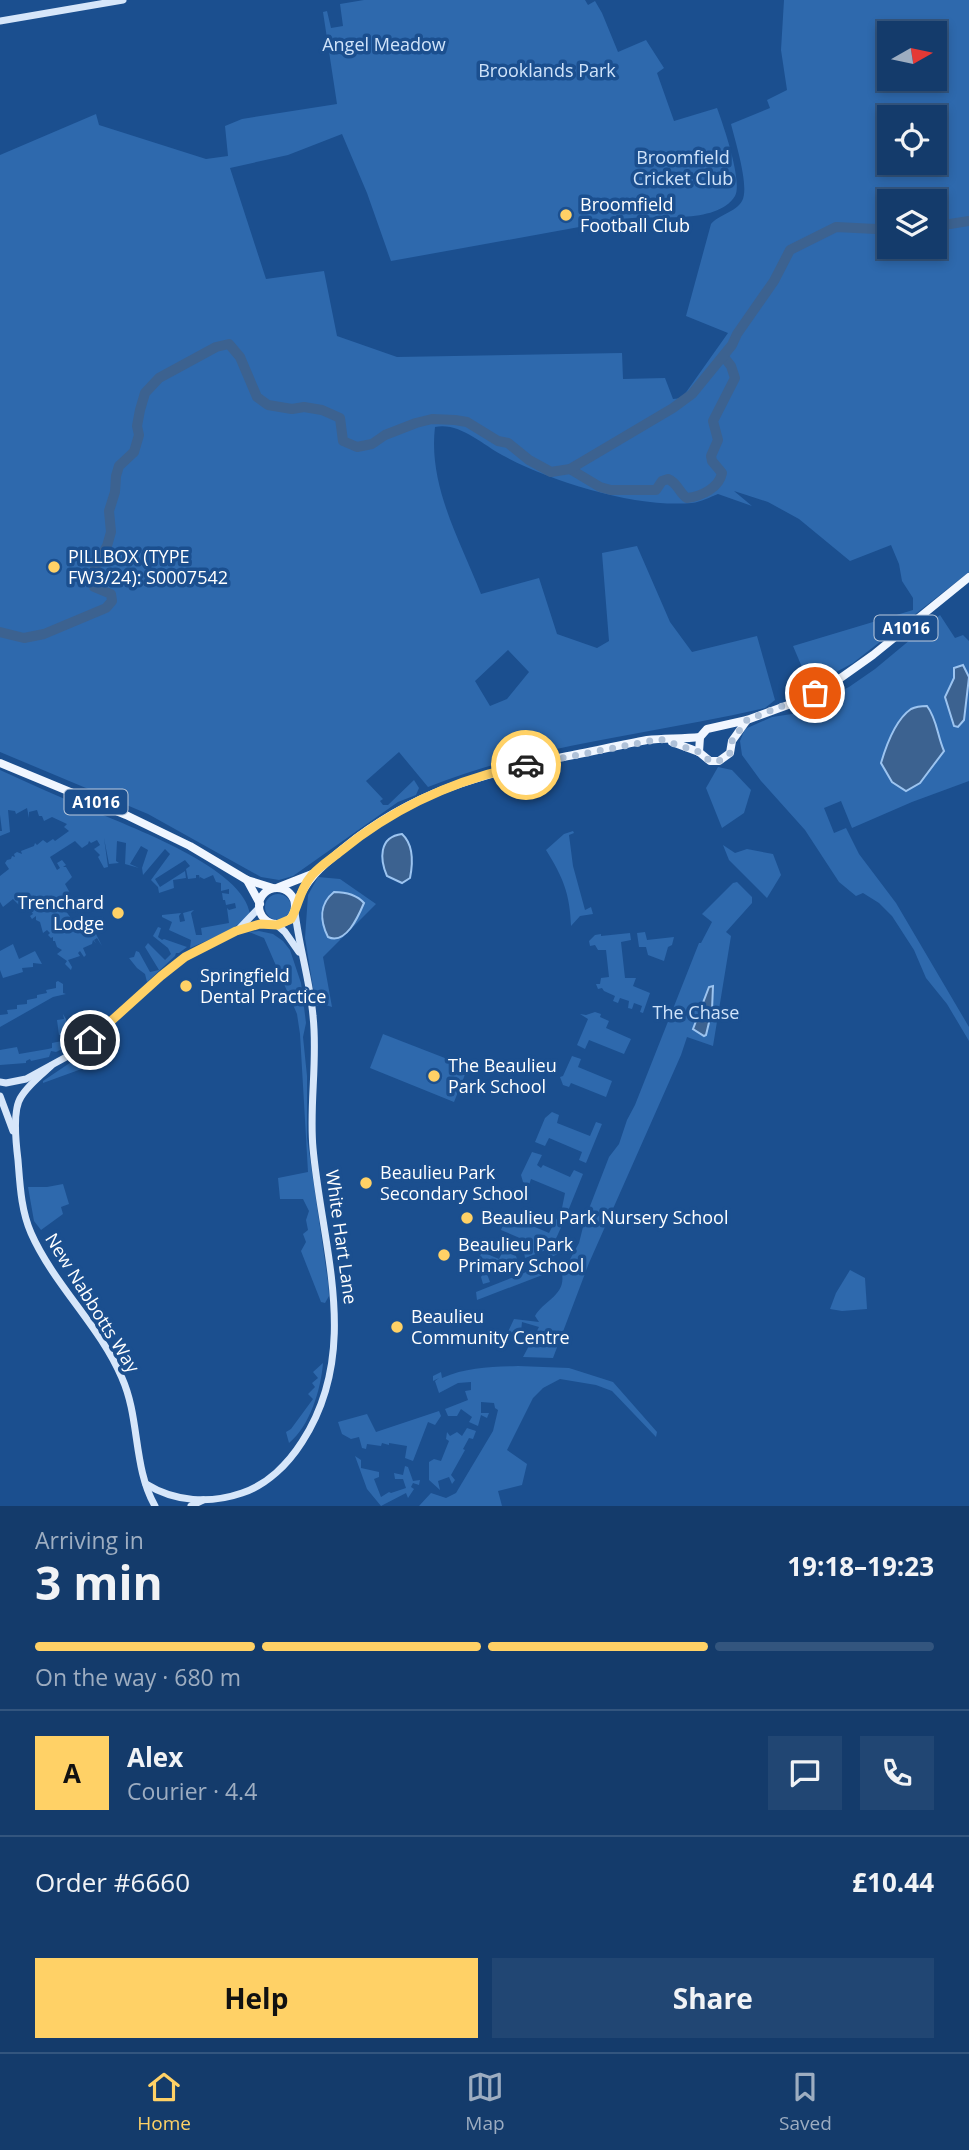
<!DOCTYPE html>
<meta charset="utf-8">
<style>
:root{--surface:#143b6b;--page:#214673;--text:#f1f3f6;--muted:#9dadc1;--line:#33557e;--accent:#ffd166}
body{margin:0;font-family:"Open Sans",sans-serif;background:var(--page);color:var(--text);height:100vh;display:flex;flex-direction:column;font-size:26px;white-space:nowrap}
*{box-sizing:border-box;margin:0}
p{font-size:23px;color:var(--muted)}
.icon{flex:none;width:38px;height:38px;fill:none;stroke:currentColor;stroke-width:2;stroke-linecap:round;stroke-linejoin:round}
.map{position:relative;height:1506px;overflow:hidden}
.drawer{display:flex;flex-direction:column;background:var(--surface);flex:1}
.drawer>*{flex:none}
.needle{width:46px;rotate:81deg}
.tools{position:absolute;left:877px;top:21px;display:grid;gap:14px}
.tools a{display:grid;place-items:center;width:70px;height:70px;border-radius:0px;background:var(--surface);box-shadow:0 4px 10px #0003,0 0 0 2px var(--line);font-size:35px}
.pin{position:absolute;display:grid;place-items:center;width:60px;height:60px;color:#fff;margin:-30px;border:4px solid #fff;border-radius:50%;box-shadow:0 2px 7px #0007}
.courier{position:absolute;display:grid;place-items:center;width:70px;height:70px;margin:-35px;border:5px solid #ffd166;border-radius:50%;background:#fff;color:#222;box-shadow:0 2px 9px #0007}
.headline em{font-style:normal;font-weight:700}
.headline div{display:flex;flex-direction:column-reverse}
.headline{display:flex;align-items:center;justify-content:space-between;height:119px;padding:0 35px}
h1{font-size:46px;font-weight:700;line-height:52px}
.bar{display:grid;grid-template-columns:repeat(4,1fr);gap:10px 7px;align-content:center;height:84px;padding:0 35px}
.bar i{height:9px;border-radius:5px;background:var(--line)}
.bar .active{background:var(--accent)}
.bar p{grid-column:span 4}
.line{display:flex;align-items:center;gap:18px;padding:0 35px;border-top:2px solid var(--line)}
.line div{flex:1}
.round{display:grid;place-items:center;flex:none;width:74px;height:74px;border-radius:0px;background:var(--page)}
.button{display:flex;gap:14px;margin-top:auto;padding:14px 35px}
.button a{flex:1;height:80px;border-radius:0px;background:var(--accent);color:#111;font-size:28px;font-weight:700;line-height:80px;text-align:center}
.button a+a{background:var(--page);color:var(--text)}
.tab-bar{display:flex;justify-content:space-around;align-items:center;height:98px;border-top:2px solid var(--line);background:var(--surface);font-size:19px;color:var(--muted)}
.tab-bar a{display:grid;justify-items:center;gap:4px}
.tab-bar .active{color:var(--accent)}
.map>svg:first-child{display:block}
.green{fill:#2e69ad;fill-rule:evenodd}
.water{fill:#3c6290;stroke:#9cc4f0;stroke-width:2}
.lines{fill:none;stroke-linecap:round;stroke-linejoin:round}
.river{stroke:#3c6290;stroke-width:10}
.secondary{stroke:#d6e6fa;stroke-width:7}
.primary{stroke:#f0f6ff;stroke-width:8}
.done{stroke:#afc1d8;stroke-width:7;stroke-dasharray:0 12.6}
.route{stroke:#ffd166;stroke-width:9}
.poi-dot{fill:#ffd166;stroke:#1b4f8f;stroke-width:2.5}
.labels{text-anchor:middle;stroke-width:7;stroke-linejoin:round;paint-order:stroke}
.shield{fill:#1b4f8f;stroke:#bbcadd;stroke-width:2}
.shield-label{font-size:16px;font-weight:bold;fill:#fff}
.park-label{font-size:18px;fill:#cfe3fa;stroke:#1b4f8f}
.poi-label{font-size:18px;fill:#fff;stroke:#1b4f8f;text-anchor:start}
.street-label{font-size:18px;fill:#fff;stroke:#1b4f8f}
</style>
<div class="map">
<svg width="969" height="1506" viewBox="0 0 969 1506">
<rect width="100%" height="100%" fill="#1b4f8f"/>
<g class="green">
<path d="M364 0H585L588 5 595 1 602 13 618 52 646 40 664 68 657 73 674 121 717 108C723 124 743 182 735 196 716 226 654 214 623 219 546 233 469 247 391 261L367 193 342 134 288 155 230 168 266 279 324 271 337 336 397 357 622 353 623 379 665 378 673 399 682 398 728 333 686 316 711 224C718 215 736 212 742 201 750 187 735 141 731 124L770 108 767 100 787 90 781 50 784 0H969V572L853 663 810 686 793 646 913 610V598L902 581 899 564 891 545 850 561 799 519 768 502 734 491 752 506 718 494C710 497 701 502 692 503 636 508 552 482 502 455 482 444 459 422 435 427 428 486 460 540 481 594L539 578 557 634 597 648 609 641 602 553 637 546 670 622 692 652 757 636 775 700 765 708C653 734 535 744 428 787L399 752 366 781 383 799 380 801 383 805H388L414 780 419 788 416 795 398 802 293 876 279 880 261 877 148 814 0 752V155L96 114 99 125 206 159 228 156 225 126 242 119 337 104 323 12 327 11 331 28 343 26 340 4ZM889 33H934V79H889ZM889 117H934V163H889ZM889 201H934V247H889ZM508 650 529 672 507 699 490 706 475 681Z"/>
<path d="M940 615 955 638 963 635 969 641V781L912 802 852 828 841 801 824 808 834 833 846 828 859 854 896 903 969 1027V1041L947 1004 926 978 914 950 892 916 879 903 863 893 856 896 839 882 805 830 761 781 742 755 740 741 745 729 772 717 792 714 849 687 875 669Z"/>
<path d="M718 767 732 770 751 790 744 813 722 828 706 788Z"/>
<path d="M0 770C29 783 59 797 89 809 127 826 246 868 250 915L231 930 190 948 191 940 169 930 172 922 162 917V915L181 913 179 916 180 922 185 921 183 913 194 910 191 913 196 935H202L201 928 229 923 227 908 229 910 236 908 235 903 226 905 225 900H223L222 893 229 894V889L221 891V883L216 882 213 875 204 879 200 877V879L199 875H196V878L188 879 186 869 190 866 185 860 155 879 160 887 185 871 186 878 173 880 174 888 159 893 158 887 151 880 170 854 165 849 143 875 142 868 148 850 141 846 130 864 139 868 125 864 126 843 117 841 116 861 119 863 109 864 104 838 108 867 104 868 98 857 100 855 94 849 100 845 97 840 91 843 89 841 88 844 82 848 75 841 50 857 57 870 60 868 57 863 62 860 66 865 63 867H66L72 877 65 884 70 893 59 902 61 905 63 904 62 906 71 918 69 920 74 929 88 918 91 924 102 917 105 921 93 928 102 946 97 938 94 940 96 943 93 940 92 944 83 948 86 955 84 957 80 951 78 953 80 956 68 960 72 967 71 970 65 964 67 961 57 954 62 950 57 947 55 941H53V937L51 938 48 935 50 933 47 930 43 933 40 922 36 920V916L32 919 30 916 33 914 27 906 22 908 13 899 3 907 0 902V876L9 869 5 863 7 860 11 859 12 856 15 857 14 854 17 852 22 854 21 851 34 846 35 843 37 845 43 840 47 843 53 839 55 841 69 831 64 827 67 824 52 817 44 821 42 816H39L37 810 29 812V818L27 808 16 814 15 811 8 810 10 832 0 836V831H2L0 815Z"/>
<path d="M573 831 574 833 569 835 573 866 585 910 591 907 593 914 580 916 571 926C570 894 563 877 546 850L564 834Z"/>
<path d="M723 845 735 853 747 849 773 854 781 875 767 898 729 860Z"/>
<path d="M318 877 340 879 376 904 323 957 332 1007 326 1005 316 1006 305 938 308 895Z"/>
<path d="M737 882 752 897V903L726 932 731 936 713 1046 687 1037 681 1055 589 1263 553 1358 523 1357 539 1327 522 1322 521 1332 517 1331 513 1339 507 1334 514 1319 539 1322 535 1316C543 1301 566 1295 562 1274L579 1243 585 1219 609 1157 619 1144 627 1120 635 1105 699 943H701L712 922 702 914 733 883Z"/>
<circle cx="278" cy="907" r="13"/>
<path d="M158 927 161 928 158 937 162 940 164 939 187 947 179 953H176L175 956 147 982 145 974 137 968 129 958 134 957 136 951 139 952 150 972 159 970 145 947 148 943 165 960 171 954 168 948 153 936Z"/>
<path d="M259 931 273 934 283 941 290 950 301 983 306 1023 303 1037 307 1076V1138L328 1282 329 1296 325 1303 321 1302 301 1251 306 1242 303 1234 308 1230 306 1220 309 1211 303 1199H280L278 1178 308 1172 300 1034 297 1014 264 938 249 932Z"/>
<path d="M645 932 647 940 674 937 672 945 668 947 664 961 648 955 646 947H639L637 933Z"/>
<path d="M630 933 631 940 621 942 625 978H636L633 986 650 993 643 1013 640 1012 642 1006 634 1003 632 1009 628 1008 629 1001 620 998 618 1003 613 1001 615 996 604 991 602 988 598 989 596 984H600L601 978 609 977 606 950H598L595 945 590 946 589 941 595 935 601 934V936Z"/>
<path d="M13 944 19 959 35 951 42 964 33 963V967L22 968 23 972 3 978 0 970V951Z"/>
<path d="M58 981 63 984V993L66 994 53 997 0 1027V1015L8 1014 7 1010 17 1009V1005L27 1004V1000L37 998V995L47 993 46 990 56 988V982Z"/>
<path d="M595 1012 601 1014 600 1017 609 1021 606 1028 631 1039 624 1054 589 1040 585 1049 577 1045 588 1019 580 1014 586 1015Z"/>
<path d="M63 1014 66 1019 69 1046 56 1052 51 1051 49 1057 31 1061 30 1059 26 1061V1063L0 1065V1050L17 1047 19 1054 48 1049 52 1048V1043L67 1040V1034L59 1035 57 1020 64 1019Z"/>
<path d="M383 1034 468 1067 454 1102 370 1068Z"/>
<path d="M89 1050 98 1063 43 1083V1081Z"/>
<path d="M572 1056 581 1059 578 1067 612 1081 606 1097 571 1083 569 1087 563 1085 560 1077 563 1076Z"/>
<path d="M552 1112 559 1115 557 1123 590 1136 596 1122 602 1124 586 1163 579 1160 582 1152 549 1138 545 1146 535 1142 545 1118Z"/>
<path d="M532 1152 542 1155 537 1165 541 1168 543 1165 570 1177 574 1170 583 1174 568 1211 562 1208 565 1193 531 1179 529 1185 523 1182 521 1175Z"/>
<path d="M63 1184 69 1204 61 1207 63 1214 41 1230 34 1221 28 1187H47Z"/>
<path d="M510 1214 514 1218 549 1233 556 1219 563 1223 554 1243 556 1245 555 1249 561 1252 550 1258 546 1250 525 1258 524 1252 529 1242 501 1230 505 1219 502 1217Z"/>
<path d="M503 1251 516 1256 518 1262 487 1274 490 1282 483 1284 481 1277 489 1265 478 1260 482 1252 499 1259Z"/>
<path d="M554 1261 557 1262 558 1269 477 1300 476 1292Z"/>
<path d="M850 1270 865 1278 867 1309 842 1311 830 1309 836 1293Z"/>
<path d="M323 1363C321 1389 310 1426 289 1443L286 1432 291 1429 313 1399 308 1394 315 1387 312 1383 318 1378 313 1372Z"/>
<path d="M518 1366 569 1368 613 1382 657 1432 656 1437 612 1391 596 1385 560 1379 543 1388 533 1398 507 1450 527 1464 522 1485 498 1491 502 1506H419L431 1493 446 1498 456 1493 493 1431 498 1410 495 1408 494 1403 481 1402V1413H489L487 1418 481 1415 478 1426 469 1422 472 1417 461 1409 457 1416H448L445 1409 468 1400 465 1391 471 1390V1382L458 1383 439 1393 435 1381 439 1378 433 1381V1376L441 1372 442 1378C467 1367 491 1367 518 1366Z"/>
<path d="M439 1411 441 1416 435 1425 428 1422 413 1461 405 1458 407 1446 389 1443V1445L382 1443 381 1446 367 1444 366 1449 362 1448 359 1437 351 1439 342 1434 338 1422 367 1414 376 1432Z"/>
<path d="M467 1428 476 1431 473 1439 469 1438 463 1449 465 1450 451 1475 455 1480 452 1484 449 1477 438 1481 440 1490 429 1480V1462L434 1459 441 1461 449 1441 446 1439 447 1432 450 1436 457 1432 462 1436Z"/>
<path d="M355 1456 361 1460V1468L379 1472V1477L374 1479 381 1497 389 1492 391 1493 406 1488 403 1479H395L394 1473 403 1475 405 1466 408 1467 413 1481 420 1480 419 1485 413 1483 411 1487 414 1489 408 1498 406 1493 381 1506 367 1489Z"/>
</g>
<g class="water">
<path d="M963 665 969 677 964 720 958 727 954 726 945 697 954 678V668Z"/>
<path d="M927 706C937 719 937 735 944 751L920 783 906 791 892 782 881 763C886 746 895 720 911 709 915 707 922 706 927 706Z"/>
<path d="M402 834C414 845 413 863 410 878L402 883 387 876C380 860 378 837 402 834Z"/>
<path d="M334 892C346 892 356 894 364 903 358 917 346 945 328 937 320 921 319 904 334 892Z"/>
<path d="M713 986 712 1010 706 1035 704 1036 693 1029 709 987Z"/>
</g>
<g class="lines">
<g class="river">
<path d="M934 224H950L969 221"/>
<path d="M570 469 600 487 611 490H656L662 481 668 479C678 483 679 493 687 498 702 496 719 488 722 473L712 461 711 456 718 440 713 421 735 378 731 366 724 357"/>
<path d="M0 632 24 638 44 634 106 608 112 601 111 594 94 587 95 568 107 546 111 532 109 511 115 492 116 476 119 466 134 452 139 435 137 426 140 410 145 393 159 378 216 347 229 344 240 357 257 397 268 405 292 409 304 407 322 410 340 418 343 441 357 447 372 444 385 435 416 423 432 419 455 420 467 422 498 441 508 443 529 460 551 472 570 469 673 408 692 394 732 345 737 334 774 281 790 250 836 227 876 229 889 227"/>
</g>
<g class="secondary">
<path d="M0 21 123 0"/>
<path d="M277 925 285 932 299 952"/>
<path d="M237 931 259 908"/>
<path d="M51 1066C41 1075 28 1085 21 1097 12 1110 16 1144 18 1160 20 1185 21 1210 31 1233 54 1285 100 1326 122 1378 140 1418 133 1468 155 1506"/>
<path d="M0 1082 6 1083 26 1079 68 1056 90 1040 161 976 185 957 236 931 260 924H271"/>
<path d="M0 1096 13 1131"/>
<path d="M146 1484C175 1502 210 1504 242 1493 267 1485 288 1464 302 1442 362 1350 322 1248 313 1148 309 1105 318 1060 313 1016 310 981 299 947 295 912"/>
<path d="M191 1506 203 1500"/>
</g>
<g class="primary">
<path d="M672 742 699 752 710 761H719L730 753 732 741 747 720"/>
<path d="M699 752 700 737 707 729 747 720 799 701 842 677 873 655 969 577"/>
<path d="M0 763 126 815 190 846 247 880 273 888"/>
<path d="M247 880 260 904"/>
<path d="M279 887 312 874"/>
<circle cx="277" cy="906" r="18"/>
<path d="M295 907C305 879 323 865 345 847 414 791 479 775 563 757 591 752 619 745 647 740 664 738 682 739 700 737"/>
</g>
</g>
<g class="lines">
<path class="done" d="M526 765 660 739 699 752 710 761H719L730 753 732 741 747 720 815 693"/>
<path class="route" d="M90 1040 161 976 185 957 236 931 260 924 277 925 291 919C299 904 300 889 312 875 320 866 331 859 341 851 396 806 456 779 526 765"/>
</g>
<g class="poi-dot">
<circle cx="566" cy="215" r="7"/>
<circle cx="54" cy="567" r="7"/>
<circle cx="118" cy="913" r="7"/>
<circle cx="186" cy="986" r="7"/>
<circle cx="434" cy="1076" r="7"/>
<circle cx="366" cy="1183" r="7"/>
<circle cx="467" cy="1218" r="7"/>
<circle cx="444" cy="1255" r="7"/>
<circle cx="397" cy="1327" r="7"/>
</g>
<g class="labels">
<g class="shield">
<rect x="874.5" y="615.5" width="63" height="25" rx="5"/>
<rect x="64.5" y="789.5" width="63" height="25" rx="5"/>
</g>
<g class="shield-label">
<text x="906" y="634">A1016</text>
<text x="96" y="808">A1016</text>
</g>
<g class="park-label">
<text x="384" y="51">Angel Meadow</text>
<text x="547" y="77">Brooklands Park</text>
<text x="683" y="164">Broomfield<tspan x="683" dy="21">Cricket Club</tspan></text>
<text x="696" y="1019">The Chase</text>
</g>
<g class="poi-label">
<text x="580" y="211">Broomfield<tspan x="580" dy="21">Football Club</tspan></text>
<text x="68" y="563">PILLBOX (TYPE<tspan x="68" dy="21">FW3/24): S0007542</tspan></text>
<text x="104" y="909" text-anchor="end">Trenchard<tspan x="104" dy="21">Lodge</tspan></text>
<text x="200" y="982">Springfield<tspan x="200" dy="21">Dental Practice</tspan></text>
<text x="448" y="1072">The Beaulieu<tspan x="448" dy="21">Park School</tspan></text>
<text x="380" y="1179">Beaulieu Park<tspan x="380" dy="21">Secondary School</tspan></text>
<text x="481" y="1224">Beaulieu Park Nursery School</text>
<text x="458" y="1251">Beaulieu Park<tspan x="458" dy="21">Primary School</tspan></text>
<text x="411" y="1323">Beaulieu<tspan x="411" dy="21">Community Centre</tspan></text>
</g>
<g class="street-label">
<text transform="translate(341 1237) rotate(82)" y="6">White Hart Lane</text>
<text transform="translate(92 1303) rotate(58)" y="6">New Nabbotts Way</text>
</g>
</g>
</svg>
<div class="tools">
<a><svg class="needle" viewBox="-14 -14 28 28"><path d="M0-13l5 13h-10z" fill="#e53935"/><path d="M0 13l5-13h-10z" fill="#9dadc1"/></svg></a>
<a><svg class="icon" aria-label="locate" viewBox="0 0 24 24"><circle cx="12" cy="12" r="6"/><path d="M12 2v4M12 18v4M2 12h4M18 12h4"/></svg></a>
<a><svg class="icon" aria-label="layers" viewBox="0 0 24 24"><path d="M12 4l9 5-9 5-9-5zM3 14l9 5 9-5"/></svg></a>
</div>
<div class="pin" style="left:815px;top:693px;background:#ea580c"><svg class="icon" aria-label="bag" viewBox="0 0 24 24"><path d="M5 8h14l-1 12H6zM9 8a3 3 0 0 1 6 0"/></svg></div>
<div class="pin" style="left:90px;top:1040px;background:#1f2937"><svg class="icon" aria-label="home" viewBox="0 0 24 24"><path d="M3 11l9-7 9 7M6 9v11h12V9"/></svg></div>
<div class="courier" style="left:526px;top:765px"><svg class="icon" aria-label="car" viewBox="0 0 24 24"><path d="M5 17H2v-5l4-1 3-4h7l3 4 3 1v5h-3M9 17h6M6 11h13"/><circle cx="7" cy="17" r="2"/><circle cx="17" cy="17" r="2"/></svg></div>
</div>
<section class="drawer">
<div class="headline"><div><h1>3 min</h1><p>Arriving in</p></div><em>19:18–19:23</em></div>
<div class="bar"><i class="active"></i><i class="active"></i><i class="active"></i><i></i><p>On the way · 680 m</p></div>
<div class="line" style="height:126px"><b class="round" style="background:var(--accent);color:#111">A</b><div><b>Alex</b><p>Courier · 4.4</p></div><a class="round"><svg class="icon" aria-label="chat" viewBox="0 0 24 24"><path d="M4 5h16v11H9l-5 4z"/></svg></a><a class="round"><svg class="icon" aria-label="phone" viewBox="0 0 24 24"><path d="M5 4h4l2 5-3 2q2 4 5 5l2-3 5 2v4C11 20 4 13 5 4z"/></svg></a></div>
<div class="line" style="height:91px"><div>Order #6660</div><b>£10.44</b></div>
<div class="button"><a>Help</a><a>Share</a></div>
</section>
<nav class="tab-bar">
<a class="active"><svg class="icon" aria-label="home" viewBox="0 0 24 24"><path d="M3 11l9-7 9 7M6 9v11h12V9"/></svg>Home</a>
<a><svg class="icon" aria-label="map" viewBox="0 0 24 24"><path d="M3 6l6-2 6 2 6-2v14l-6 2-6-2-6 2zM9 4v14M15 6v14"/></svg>Map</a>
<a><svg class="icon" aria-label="saved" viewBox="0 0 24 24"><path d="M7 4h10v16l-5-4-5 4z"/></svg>Saved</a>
</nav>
